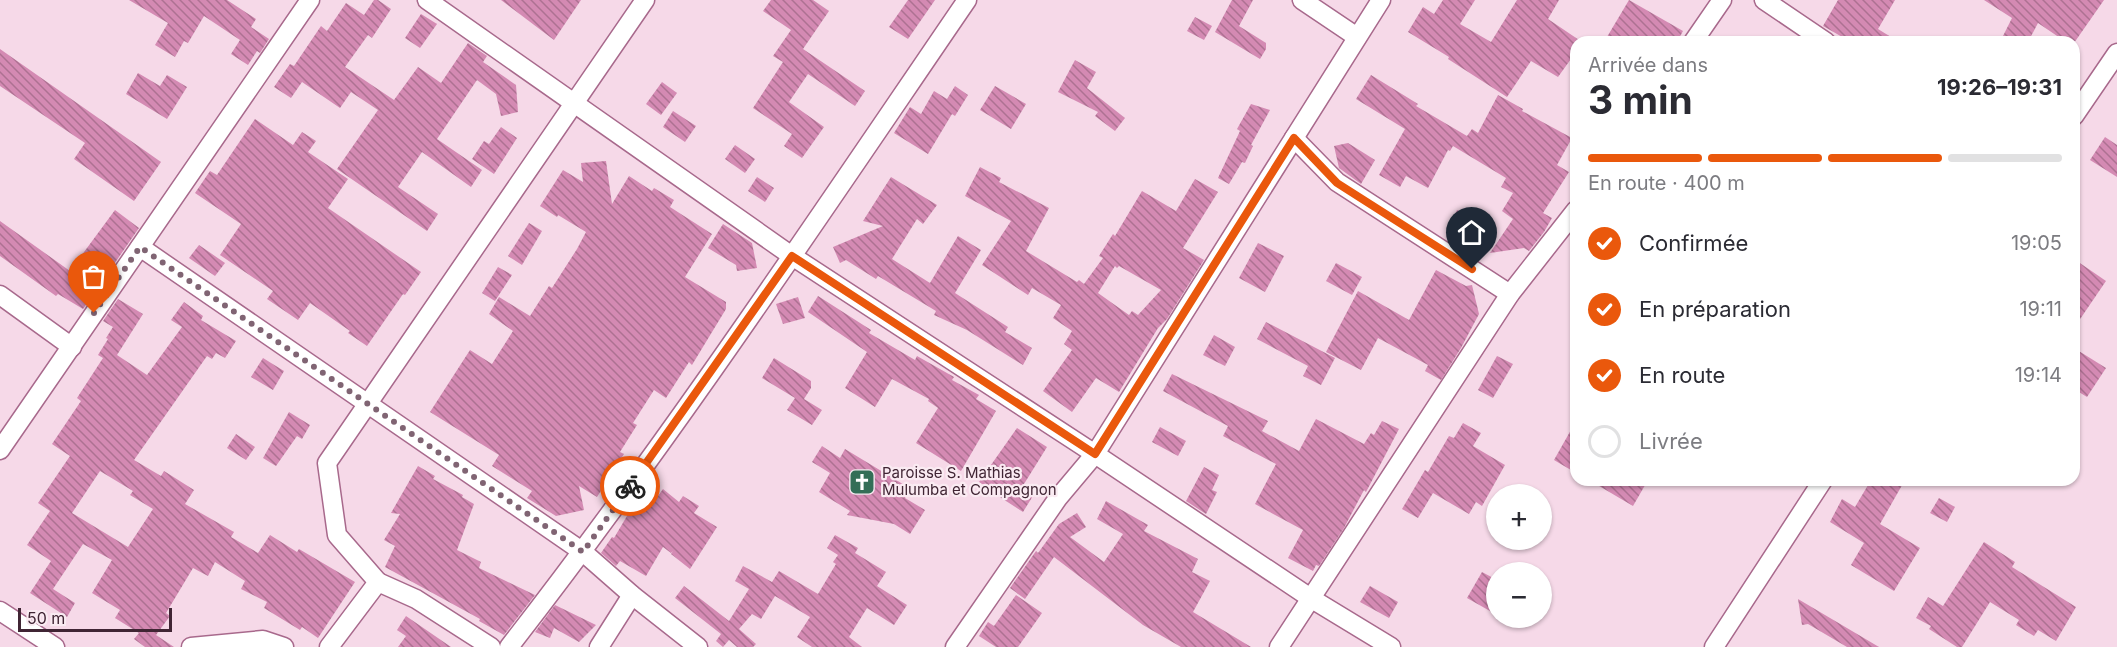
<!DOCTYPE html>
<html lang="fr">
<meta charset="utf-8">
<style>
:root{--surface:#fff;--page:#f2f2f3;--text:#2b2b33;--muted:#7c7c81;--line:#e1e1e2;--accent:#ea580c}
body{margin:0;font-family:Inter,sans-serif;background:var(--page);color:var(--text);height:100vh;display:flex;flex-direction:column;font-size:22px;white-space:nowrap}
*{box-sizing:border-box;margin:0}
p{font-size:20px;color:var(--muted)}
.icon{flex:none;width:33px;height:33px;fill:none;stroke:currentColor;stroke-width:2;stroke-linecap:round;stroke-linejoin:round}
.map{position:relative;flex:1;overflow:hidden}
.side{position:absolute;left:1570px;top:36px;width:510px;height:450px;display:flex;flex-direction:column;background:var(--surface);border-radius:18px;box-shadow:0 2px 4px #0004}
.side>*{flex:none}
.tools{position:absolute;left:1486px;top:484px;display:grid;gap:12px}
.tools a{display:grid;place-items:center;width:66px;height:66px;border-radius:50%;background:var(--surface);box-shadow:0 2px 4px #0004;font-size:30px}
.scale{position:absolute;left:18px;bottom:15px;width:154px;box-sizing:border-box;padding-left:6px;border:3px solid #402534;border-top:0;font-size:16px;line-height:21px;white-space:nowrap;color:#402534;-webkit-text-stroke:4px #faebf2;paint-order:stroke}
.pin{position:absolute;display:grid;place-items:center;width:51px;height:51px;color:#fff;margin:-62px -26px;border-radius:50% 50% 50% 0;rotate:-45deg;box-shadow:0 0 6px #0007}
.pin .icon{rotate:45deg}
.courier{position:absolute;display:grid;place-items:center;width:60px;height:60px;margin:-30px;border:4px solid #ea580c;border-radius:50%;background:#fff;color:#222;box-shadow:0 2px 8px #0007}
.summary em{font-style:normal;font-weight:700}
.summary div{display:flex;flex-direction:column-reverse}
.summary{display:flex;align-items:center;justify-content:space-between;height:102px;padding:0 18px}
h1{font-size:39px;font-weight:700;line-height:45px}
.bar{display:grid;grid-template-columns:repeat(4,1fr);gap:9px 6px;align-content:center;height:72px;padding:0 18px}
.bar i{height:8px;border-radius:4px;background:var(--line)}
.bar .active{background:var(--accent)}
.bar p{grid-column:span 4}
ol{padding:0 18px;list-style:none}
li{display:flex;align-items:center;gap:18px;height:66px}
li p{margin-inline-start:auto}
li .icon{padding:6px;border-radius:50%;background:var(--accent);color:#fff;stroke-width:4}
li:last-child{color:var(--muted)}
li i{width:33px;height:33px;border:3px solid var(--line);border-radius:50%}
.map>svg:first-child{display:block}
.building{fill:url(#building-back-hatch);fill-rule:evenodd}
.lines{fill:none;stroke-linecap:round;stroke-linejoin:round}
.minor-casing{stroke:#a8698c;stroke-width:21}
.minor{stroke:#fff;stroke-width:18}
.done{stroke:#806473;stroke-width:6;stroke-dasharray:0 10.8}
.route{stroke:#ea580c;stroke-width:8}
.labels{text-anchor:middle;stroke-width:4.5;stroke-linejoin:round;paint-order:stroke}
.poi-label{font-size:15px;fill:#402534;stroke:#faebf2;text-anchor:start}
</style>
<div class="map">
<svg width="2117" height="647" viewBox="0 0 2117 647">
<defs>
<pattern id="building-back-hatch" width="6" height="6" patternUnits="userSpaceOnUse" patternTransform="scale(1.5)"><rect width="6" height="6" fill="#d48ab3"/><path d="M-1 5l2 2M0 0l6 6M5-1l2 2" fill="none" stroke="#ad7192"/></pattern>
</defs>
<rect width="100%" height="100%" fill="#f6d9e8"/>
<g class="building">
<path d="M129 0H227L256 19 251 27 269 39 260 53 257 51 248 65 231 54 240 40 204 16 188 43 184 41 175 57 155 45 168 23Z"/>
<path d="M374 0H378L391 9 372 38 368 35 345 67 394 100 418 67 441 83 468 43 487 56 483 62 516 85 518 112 501 116 496 94 477 80 437 139 482 170 471 187 422 152 398 187 438 214 427 231 337 169 378 110 351 92 340 108 302 82 291 98 274 87 290 64 294 66 321 26 327 31 346 3 364 15Z"/>
<path d="M501 0H581L554 40Z"/>
<path d="M771 0H813L829 11 803 49 865 91 855 106 808 74 789 102 824 127 802 158 784 146 792 134 753 108 783 62 773 56 791 30 763 11Z"/>
<path d="M908 0H935L908 39 889 27Z"/>
<path d="M1232 0H1253L1239 26 1266 43V49L1260 59 1215 32Z"/>
<path d="M1443 0H1475L1460 24 1491 42 1517 0H1559L1548 19 1582 42H1576V52L1558 77 1531 61 1507 97 1448 59 1449 57 1408 32 1423 7 1434 14Z"/>
<path d="M1629 0 1683 31 1677 42H1604Z"/>
<path d="M1838 0H1895L1878 29 1899 42H1851L1823 26Z"/>
<path d="M1984 0H2104L2074 43 2066 42 2038 23 2028 42H2000L2012 18Z"/>
<path d="M421 14 437 24 420 48 405 38Z"/>
<path d="M1195 17 1212 26 1204 40 1187 31Z"/>
<path d="M0 49 161 162 134 201 74 159 85 143 0 86Z"/>
<path d="M1075 60 1096 72 1087 88 1125 118 1115 131 1095 116 1098 112 1058 92Z"/>
<path d="M138 73 160 86 167 75 187 87 167 119 126 94Z"/>
<path d="M1371 75 1418 104 1416 106 1467 136 1472 129 1478 133 1498 95 1523 109 1522 111 1572 138 1557 165 1569 172 1543 213 1552 218 1544 232 1529 251 1524 248 1490 253 1513 219 1502 211 1513 193 1501 187 1506 178 1453 146 1450 151 1448 150 1428 188 1406 176 1400 187 1379 175 1405 129 1356 99Z"/>
<path d="M662 82 677 93 661 115 646 104Z"/>
<path d="M955 86 968 95 955 116 952 114 928 154 894 133 910 107 921 114 934 91 947 99Z"/>
<path d="M995 86 1026 104 1011 129 980 110Z"/>
<path d="M1251 104 1270 110 1251 145 1253 146 1245 163 1242 162 1229 184 1218 178 1240 131 1237 129Z"/>
<path d="M673 111 696 126 685 142 663 127Z"/>
<path d="M255 119 293 145 302 132 316 141 308 152 348 179 328 208 421 272 405 295 403 294 367 346 348 333 350 331 310 303 298 320 267 299 273 291 220 255 241 224 195 193 210 171 217 175Z"/>
<path d="M501 127 517 138 494 174 472 159 484 141 489 144Z"/>
<path d="M2105 137 2117 145V177L2090 160Z"/>
<path d="M1348 143 1375 160 1361 184 1339 168 1334 146Z"/>
<path d="M735 145 755 159 745 173 725 159Z"/>
<path d="M606 161 612 204 629 176 652 191 654 188 674 200 670 207 712 234 685 277 726 302V309L692 365 689 362 666 398 654 390 633 423 637 425 620 452 624 454 597 497 579 486 584 510 556 516 527 498 532 491 492 466 499 455 430 412 470 350 492 364 513 331 489 314 499 297 530 316 549 286 552 288 577 249 586 232 558 215 557 217 540 206 563 170 583 182 581 163Z"/>
<path d="M980 167 1001 178 999 182 1049 208 1026 251 1077 282 1079 280 1084 284 1103 258 1099 256 1113 234 1115 236 1142 191 1176 211 1195 179 1218 192 1183 248 1204 260 1167 319 1158 328 1119 392 1096 378 1072 412 1043 391 1072 350 1064 344 1072 331 1053 318 1061 305 1032 288 1028 295 982 265 1011 221 965 196ZM1115 266 1117 268 1119 266 1161 290 1138 315 1132 311 1129 315 1098 293Z"/>
<path d="M757 177 774 188 765 202 748 191Z"/>
<path d="M891 177 937 205 923 224 917 219 892 259 930 283 958 236 981 250 955 293 1008 327 1005 332 1032 348 1023 365 967 330 934 315 936 311 878 276 876 279 846 260 840 263 833 247 883 226 863 221Z"/>
<path d="M115 210 139 228 83 309 58 294 56 296 0 256V221L70 271Z"/>
<path d="M1457 210 1475 219 1467 236 1449 228Z"/>
<path d="M529 223 542 231 522 265 508 256Z"/>
<path d="M723 224 752 243 757 268 737 271 736 265 708 248Z"/>
<path d="M1258 243 1284 256 1265 292 1239 278Z"/>
<path d="M199 245 225 263 215 276 189 258Z"/>
<path d="M2074 259 2106 281 2074 328Z"/>
<path d="M1336 263 1362 277 1352 295 1326 281Z"/>
<path d="M498 267 512 275 495 301 482 293Z"/>
<path d="M1436 270 1466 286 1472 285 1479 314 1461 348 1441 380 1425 371 1428 365 1378 338 1361 370 1326 352 1358 291 1409 320Z"/>
<path d="M818 296 871 330 869 333 915 360 917 356 954 377 952 380 979 395 976 399 996 411 961 471 916 443 938 408 928 401 929 399 892 379 875 407 845 388 867 352 808 312Z"/>
<path d="M798 297 805 318 783 324 776 304Z"/>
<path d="M118 299 143 314 117 355 147 375 182 327 171 320 184 302 203 316 201 320 236 341 225 358 216 353 212 359 207 356 134 460 161 476 164 471 194 490 185 504 234 532 231 537 258 553 270 535 297 552 299 549 355 582 318 638 302 627 300 630 264 608 267 602 241 589 245 581 215 562 208 576 193 568 166 613 170 616 156 635 174 647H145L134 639 139 633 115 618 120 610 92 593 112 560 83 544 53 589 75 603 67 617 30 593 51 561 27 545 50 511 38 503 70 456 52 444 81 401 77 398 103 358 98 355 108 339 106 338 113 327 103 321ZM100 471 133 491 130 495 153 509 128 547 72 513Z"/>
<path d="M1266 322 1335 358 1321 385 1303 376 1308 366 1257 339Z"/>
<path d="M1214 335 1235 347 1225 366 1203 355Z"/>
<path d="M2074 348 2106 368 2087 397 2074 389Z"/>
<path d="M1497 356 1513 364 1493 398 1478 390Z"/>
<path d="M263 358 284 371 273 390 251 377Z"/>
<path d="M774 358 811 381V388L804 399 822 410 812 425 787 410 795 398 762 378Z"/>
<path d="M1172 374 1268 421 1262 431 1299 451 1316 419 1364 444 1371 433 1374 435 1382 421 1399 429 1366 492 1364 490 1344 528 1319 566 1316 565 1313 571 1288 558 1303 530 1255 504 1276 464 1223 436 1228 426 1163 391Z"/>
<path d="M289 412 310 425 302 439 297 436 276 466 263 458Z"/>
<path d="M1576 421V473L1554 460Z"/>
<path d="M1463 423 1481 433 1473 446 1505 465 1482 506 1476 502 1469 514 1433 493 1418 518 1402 509 1425 470 1428 472 1449 436 1454 438Z"/>
<path d="M1160 427 1186 441 1178 456 1152 442Z"/>
<path d="M1017 428 1047 447 1024 484 1036 491 1023 512 989 490 990 489 979 482Z"/>
<path d="M236 434 255 447 246 460 227 448Z"/>
<path d="M822 446 840 458 845 449 911 489 905 498 925 510 910 534 894 524 847 515 850 511 819 492 830 473 812 462Z"/>
<path d="M418 466 435 476 433 479 463 495 462 497 474 504 457 550 481 562 479 568 535 595 504 635 479 621 480 619 385 567 395 546 384 540 400 514 391 513Z"/>
<path d="M1204 467 1219 475 1212 490 1217 492 1206 514 1186 501Z"/>
<path d="M1589 480H1648L1633 506Z"/>
<path d="M1871 480H1905L1880 524 1920 548 1894 591 1851 565 1864 543 1830 522 1842 499 1855 507Z"/>
<path d="M663 489 679 502 683 496 699 506 694 513 717 527 690 569 671 554 673 551 671 553 663 547 646 576 620 561 616 566 601 553 612 537 614 538 637 499 650 507Z"/>
<path d="M1939 498 1955 507 1947 522 1930 513Z"/>
<path d="M1106 501 1148 525 1144 531 1198 559 1192 572 1210 581 1193 612 1251 647H1181L1143 625 1054 557 1025 599 1010 588 1036 551 1038 553 1059 524 1077 513 1086 527 1070 537 1104 562 1123 534 1097 519Z"/>
<path d="M835 535 858 548 855 553 886 572 877 586 907 605 894 625 867 608 849 637 862 647H812L797 637 810 617 775 596 761 619 752 614 739 629 756 644 753 647H737L729 640 723 647 716 641 721 634 675 598 684 586 729 621 749 589 735 581 743 566 772 582 779 571 818 594 836 564 833 562 838 555 827 548Z"/>
<path d="M1984 542 2015 562 2012 567 2076 607 2056 641 2038 630 2034 636 2016 625 2019 620 1990 602 1962 647H1957L1929 629 1931 626 1916 618 1928 597 1943 606Z"/>
<path d="M1482 572 1497 580V615L1467 598Z"/>
<path d="M1370 586 1398 602 1389 618 1360 602Z"/>
<path d="M1016 595 1042 613 1018 647H996L979 636 988 622 994 626Z"/>
<path d="M1798 599 1879 647H1847L1808 624 1802 625Z"/>
<path d="M555 605 596 625 579 642 554 628 550 638 535 632Z"/>
<path d="M406 616 451 647H398L406 636 397 630Z"/>
</g>
<g class="lines">
<g class="minor-casing">
<g id="minor">
<path d="M427 0 792 256 1095 454 1312 599 1391 647"/>
<path d="M1302 0 1357 37"/>
<path d="M1764 0 1826 42"/>
<path d="M1693 42 1722 0"/>
<path d="M2074 116 2117 53"/>
<path d="M1294 138 1337 182 1510 294"/>
<path d="M140 247 583 552 632 595 698 647"/>
<path d="M0 295 72 347"/>
<path d="M0 450 310 0"/>
<path d="M378 582 416 599 491 647"/>
<path d="M0 611 55 647"/>
<path d="M191 647 263 640 284 647"/>
<path d="M329 647 378 582 337 535 327 463 645 0"/>
<path d="M509 647C671 439 818 218 967 0"/>
<path d="M599 647 632 595"/>
<path d="M955 647 1058 498 1095 454 1381 0"/>
<path d="M1279 647 1510 294 1576 210"/>
<path d="M1714 647 1823 480"/>
</g>
</g>
<use href="#minor" class="minor"/>
</g>
<g class="lines">
<path class="done" d="M94 313 140 247 583 552 630 486"/>
<path class="route" d="M630 486 792 256 1095 454 1294 138 1337 183 1472 269"/>
</g>
<defs>
<g id="church-square" transform="scale(1.35)"><rect x="-9" y="-9" width="18" height="18" rx="4" fill="#336e57" stroke="#faebf2"/><path d="M-1.2-6h2.4v3.5h3.3v2.4h-3.3V6h-2.4V-.1h-3.3v-2.4h3.3Z" fill="#fff"/></g>
</defs>
<g fill-rule="evenodd">
<use href="#church-square" x="862" y="482"/>
</g>
<g class="labels">
<g class="poi-label">
<text x="882" y="478">Paroisse S. Mathias<tspan x="882" dy="17">Mulumba et Compagnon</tspan></text>
</g>
</g>
</svg>
<div class="tools">
<a>+</a>
<a>−</a>
</div>
<div class="scale">50 m</div>
<div class="pin" style="left:94px;top:313px;background:#ea580c"><svg class="icon" aria-label="bag" viewBox="0 0 24 24"><path d="M5 8h14l-1 12H6zM9 8a3 3 0 0 1 6 0"/></svg></div>
<div class="pin" style="left:1472px;top:269px;background:#1f2937"><svg class="icon" aria-label="home" viewBox="0 0 24 24"><path d="M3 11l9-7 9 7M6 9v11h12V9"/></svg></div>
<div class="courier" style="left:630px;top:486px"><svg class="icon" aria-label="bike" viewBox="0 0 24 24"><circle cx="6" cy="16" r="4"/><circle cx="18" cy="16" r="4"/><path d="M6 16l4-8h5l3 8M10 8l3 8H6M13 5h3"/></svg></div>
<section class="side">
<div class="summary"><div><h1>3 min</h1><p>Arrivée dans</p></div><em>19:26–19:31</em></div>
<div class="bar"><i class="active"></i><i class="active"></i><i class="active"></i><i></i><p>En route · 400 m</p></div>
<ol>
<li><svg class="icon" aria-label="check" viewBox="0 0 24 24"><path d="M5 12l5 5 9-10"/></svg>Confirmée<p>19:05</p></li>
<li><svg class="icon" aria-label="check" viewBox="0 0 24 24"><path d="M5 12l5 5 9-10"/></svg>En préparation<p>19:11</p></li>
<li><svg class="icon" aria-label="check" viewBox="0 0 24 24"><path d="M5 12l5 5 9-10"/></svg>En route<p>19:14</p></li>
<li><i></i>Livrée</li>
</ol>
</section>
</div>
